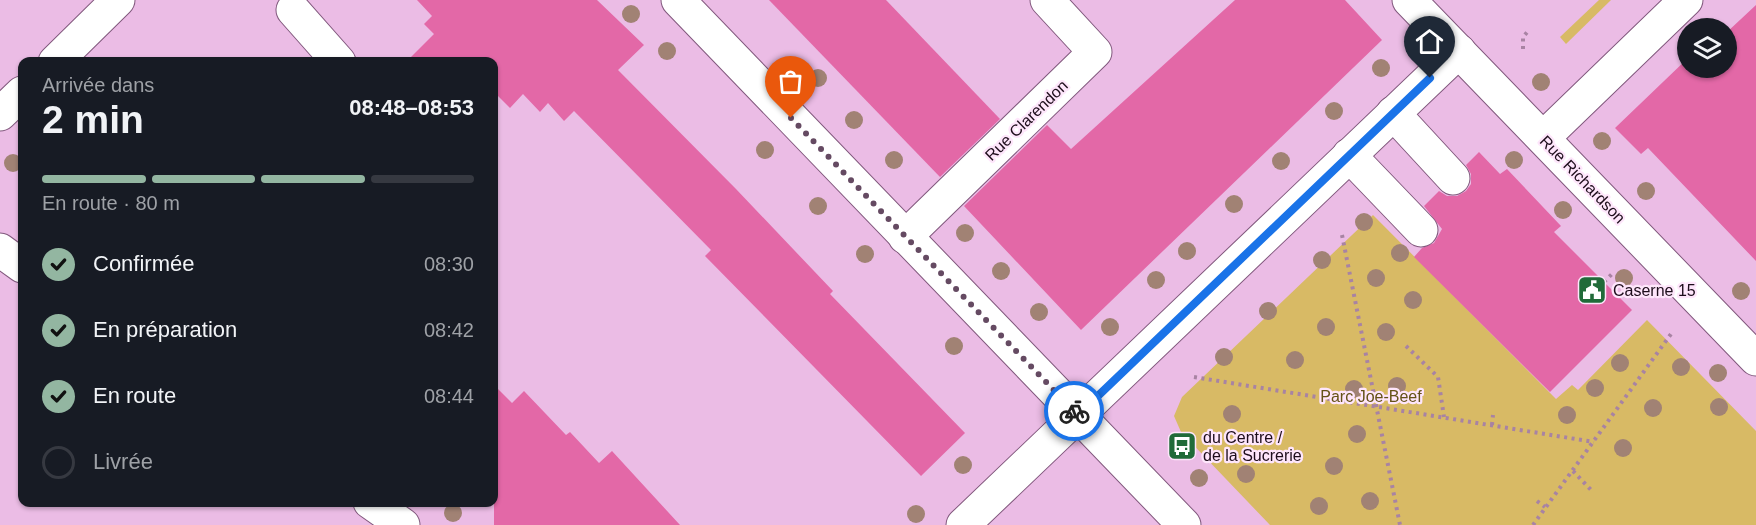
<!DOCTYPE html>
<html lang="fr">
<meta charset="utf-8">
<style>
:root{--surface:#171b24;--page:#242831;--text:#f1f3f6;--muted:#9ea1a6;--line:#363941;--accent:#93b6a1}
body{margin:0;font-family:Arial,sans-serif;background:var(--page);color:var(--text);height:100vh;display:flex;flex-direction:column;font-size:22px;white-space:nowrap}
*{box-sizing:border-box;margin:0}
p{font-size:20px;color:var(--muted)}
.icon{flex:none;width:33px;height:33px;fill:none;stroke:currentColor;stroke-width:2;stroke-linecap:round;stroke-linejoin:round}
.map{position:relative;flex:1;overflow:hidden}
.details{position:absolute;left:18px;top:57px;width:480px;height:450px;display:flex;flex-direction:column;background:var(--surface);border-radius:12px;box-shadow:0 2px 4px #0004}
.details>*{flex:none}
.fabs{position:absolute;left:1677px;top:18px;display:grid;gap:12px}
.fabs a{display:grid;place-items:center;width:60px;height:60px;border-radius:50%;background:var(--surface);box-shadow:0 2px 4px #0004;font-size:30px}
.pin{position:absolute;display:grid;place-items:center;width:51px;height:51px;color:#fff;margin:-62px -26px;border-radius:50% 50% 50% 0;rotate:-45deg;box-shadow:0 0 6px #0007}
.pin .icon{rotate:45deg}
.courier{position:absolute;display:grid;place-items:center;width:60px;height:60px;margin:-30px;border:4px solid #1a73e8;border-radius:50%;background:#fff;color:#222;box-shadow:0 2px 8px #0007}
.head em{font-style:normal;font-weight:700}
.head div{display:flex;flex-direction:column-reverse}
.head{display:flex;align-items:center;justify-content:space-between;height:102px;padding:0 24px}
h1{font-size:39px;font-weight:700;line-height:45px}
.bar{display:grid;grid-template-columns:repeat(4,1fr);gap:9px 6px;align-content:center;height:72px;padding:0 24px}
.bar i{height:8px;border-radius:4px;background:var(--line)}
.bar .on{background:var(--accent)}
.bar p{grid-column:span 4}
ol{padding:0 24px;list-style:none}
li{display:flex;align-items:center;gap:18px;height:66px}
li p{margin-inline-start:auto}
li .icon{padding:6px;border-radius:50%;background:var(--accent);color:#111;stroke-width:4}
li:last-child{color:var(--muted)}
li i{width:33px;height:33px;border:3px solid var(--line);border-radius:50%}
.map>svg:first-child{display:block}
.green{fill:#d8ba65}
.building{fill:#e368a7}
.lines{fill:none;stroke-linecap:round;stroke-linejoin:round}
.minor-casing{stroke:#81587d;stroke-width:35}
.path{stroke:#a883a3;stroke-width:4;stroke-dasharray:3 4.5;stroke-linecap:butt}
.minor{stroke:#fff;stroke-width:33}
.tree{fill:#a18274}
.done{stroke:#654a62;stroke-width:6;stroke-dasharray:0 10.8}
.route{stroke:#1a73e8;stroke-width:8}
.labels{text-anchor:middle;stroke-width:4.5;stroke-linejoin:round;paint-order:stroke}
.street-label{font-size:16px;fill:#1d0d1b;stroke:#fee6fb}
.poi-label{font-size:16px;fill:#1d0d1b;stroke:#fee6fb;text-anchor:start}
.park-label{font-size:16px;fill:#645217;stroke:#fee6fb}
</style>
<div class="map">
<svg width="1756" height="525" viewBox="0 0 1756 525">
<rect width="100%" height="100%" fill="#ebbce5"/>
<g class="green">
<path d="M1599 0H1611L1566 44 1560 37Z"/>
<path d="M1373 215 1556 399 1572 385 1578 390 1647 320 1756 431V525H1270L1181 432 1174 416 1182 397Z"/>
</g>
<g class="building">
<path d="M417 0H597L644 45 618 70 736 189 833 291 830 294 965 433 921 476 705 256 711 250 574 111 564 121 548 103 540 112 523 94 510 108 494 92V62H406L434 34 424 24 432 16Z"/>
<path d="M769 0H886L1000 119 940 177Z"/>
<path d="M1235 0H1345L1382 40 1081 330 964 206 1047 125 1071 149Z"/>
<path d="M1756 5V261L1648 148 1641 154 1615 128 1688 58V71L1691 68H1726V33Z"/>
<path d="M1479 152 1500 174 1507 169 1561 226 1554 232 1632 310 1550 392 1414 257 1422 248 1434 243 1442 229 1424 206 1439 191 1447 196H1457L1466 191 1471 184V174L1466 165Z"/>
<path d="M494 385 512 403 524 391 566 435 570 432 599 463 612 451 680 525H494Z"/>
</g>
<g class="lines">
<g class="minor-casing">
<g id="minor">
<path d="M678 0 1184 525"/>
<path d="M1409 0 1756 359"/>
<path d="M293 10 339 62"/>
<path d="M55 62 118 0"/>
<path d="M1393 113 1453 178"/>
<path d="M0 114 22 93"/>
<path d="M1543 138 1686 0"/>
<path d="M1349 155 1421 230"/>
<path d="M905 237 1095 52 1047 0"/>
<path d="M0 250 22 266"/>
<path d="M370 502 403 525"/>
<path d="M963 525 1459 51"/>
</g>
</g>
<g class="path">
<path d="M1523 49V37L1529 30"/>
<path d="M1342 235 1400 525"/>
<path d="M1604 282 1613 273"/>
<path d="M1406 346 1438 377 1444 417"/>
<path d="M1194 377 1594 442"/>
<path d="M1492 425 1493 415"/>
<path d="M1573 471 1592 491"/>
<path d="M1537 501 1545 507"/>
<path d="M1533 525 1671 334"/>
</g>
<use href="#minor" class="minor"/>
</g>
<g class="tree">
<circle cx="631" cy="14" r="9"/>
<circle cx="667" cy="51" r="9"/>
<circle cx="1381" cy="68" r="9"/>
<circle cx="818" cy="78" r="9"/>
<circle cx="1541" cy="82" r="9"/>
<circle cx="1334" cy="111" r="9"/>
<circle cx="854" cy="120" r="9"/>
<circle cx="1602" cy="141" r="9"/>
<circle cx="765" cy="150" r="9"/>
<circle cx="894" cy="160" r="9"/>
<circle cx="1514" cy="160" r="9"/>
<circle cx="1281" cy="161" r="9"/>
<circle cx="13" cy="163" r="9"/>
<circle cx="1646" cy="191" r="9"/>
<circle cx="1234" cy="204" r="9"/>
<circle cx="818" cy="206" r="9"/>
<circle cx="1563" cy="210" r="9"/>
<circle cx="1364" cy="222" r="9"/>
<circle cx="965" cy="233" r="9"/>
<circle cx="1187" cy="251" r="9"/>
<circle cx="1400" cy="253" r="9"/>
<circle cx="865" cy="254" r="9"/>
<circle cx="1322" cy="260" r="9"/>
<circle cx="1001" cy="271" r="9"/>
<circle cx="1376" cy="278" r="9"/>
<circle cx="1624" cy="278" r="9"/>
<circle cx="1156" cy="280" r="9"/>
<circle cx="1741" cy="291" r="9"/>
<circle cx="1413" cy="300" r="9"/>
<circle cx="1268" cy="311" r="9"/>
<circle cx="1039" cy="312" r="9"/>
<circle cx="1110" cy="327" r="9"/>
<circle cx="1326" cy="327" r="9"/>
<circle cx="1386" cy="332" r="9"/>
<circle cx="954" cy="346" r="9"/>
<circle cx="1224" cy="357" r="9"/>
<circle cx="1295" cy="360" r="9"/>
<circle cx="1620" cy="363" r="9"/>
<circle cx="1681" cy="367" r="9"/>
<circle cx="1718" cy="373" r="9"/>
<circle cx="1397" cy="386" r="9"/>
<circle cx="1595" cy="388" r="9"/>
<circle cx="1354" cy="389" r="9"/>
<circle cx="1719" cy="407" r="9"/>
<circle cx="1653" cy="408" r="9"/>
<circle cx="1232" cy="414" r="9"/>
<circle cx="1567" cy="415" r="9"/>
<circle cx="1357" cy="434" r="9"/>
<circle cx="1623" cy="448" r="9"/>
<circle cx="963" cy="465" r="9"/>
<circle cx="1334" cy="466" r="9"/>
<circle cx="1246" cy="474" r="9"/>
<circle cx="1199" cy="478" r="9"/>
<circle cx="1370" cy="501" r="9"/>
<circle cx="1319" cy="506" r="9"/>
<circle cx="453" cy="513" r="9"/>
<circle cx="916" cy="514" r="9"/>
</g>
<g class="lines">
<path class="done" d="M791 118 1074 411"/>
<path class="route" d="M1074 411 1078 415 1430 78"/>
</g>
<defs>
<g id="civic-square" transform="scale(1.5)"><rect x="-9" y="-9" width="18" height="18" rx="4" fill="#216b39" stroke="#fee6fb"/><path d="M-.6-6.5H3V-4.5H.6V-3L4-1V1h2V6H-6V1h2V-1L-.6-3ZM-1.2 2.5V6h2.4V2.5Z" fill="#fff"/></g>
<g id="bus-square" transform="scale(1.5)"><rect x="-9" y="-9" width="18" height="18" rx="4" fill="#216b39" stroke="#fee6fb"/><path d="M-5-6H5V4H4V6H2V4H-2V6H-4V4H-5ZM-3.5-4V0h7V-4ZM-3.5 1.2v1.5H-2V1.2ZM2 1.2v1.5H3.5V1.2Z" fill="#fff"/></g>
</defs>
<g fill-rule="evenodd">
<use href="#civic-square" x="1592" y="290"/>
<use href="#bus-square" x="1182" y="446"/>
</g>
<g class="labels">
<g class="street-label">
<text transform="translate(1026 120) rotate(-44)" y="6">Rue Clarendon</text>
<text transform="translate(1583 179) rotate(46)" y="6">Rue Richardson</text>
</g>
<g class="poi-label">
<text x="1613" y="296">Caserne 15</text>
<text x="1203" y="443">du Centre /<tspan x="1203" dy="18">de la Sucrerie</tspan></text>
</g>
<g class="park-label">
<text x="1371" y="402">Parc Joe-Beef</text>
</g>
</g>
</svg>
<div class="fabs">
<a><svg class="icon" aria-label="layers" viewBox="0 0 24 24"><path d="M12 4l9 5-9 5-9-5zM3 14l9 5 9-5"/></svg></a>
</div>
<div class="pin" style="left:791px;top:118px;background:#ea580c"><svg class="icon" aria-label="bag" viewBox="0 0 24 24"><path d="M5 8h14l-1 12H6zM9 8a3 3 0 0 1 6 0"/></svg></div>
<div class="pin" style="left:1430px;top:78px;background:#1f2937"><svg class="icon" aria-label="home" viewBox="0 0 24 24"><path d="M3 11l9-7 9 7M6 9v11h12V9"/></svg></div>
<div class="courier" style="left:1074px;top:411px"><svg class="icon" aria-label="bike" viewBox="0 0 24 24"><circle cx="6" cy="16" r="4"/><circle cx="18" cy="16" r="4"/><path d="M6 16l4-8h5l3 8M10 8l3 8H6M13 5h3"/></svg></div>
<section class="details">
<div class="head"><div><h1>2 min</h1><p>Arrivée dans</p></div><em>08:48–08:53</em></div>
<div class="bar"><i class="on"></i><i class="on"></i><i class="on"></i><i></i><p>En route · 80 m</p></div>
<ol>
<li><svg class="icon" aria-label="check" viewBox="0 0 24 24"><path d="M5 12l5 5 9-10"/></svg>Confirmée<p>08:30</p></li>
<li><svg class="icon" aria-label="check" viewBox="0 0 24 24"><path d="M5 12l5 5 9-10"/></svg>En préparation<p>08:42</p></li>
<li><svg class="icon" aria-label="check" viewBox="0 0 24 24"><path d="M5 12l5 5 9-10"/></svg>En route<p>08:44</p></li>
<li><i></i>Livrée</li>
</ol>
</section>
</div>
